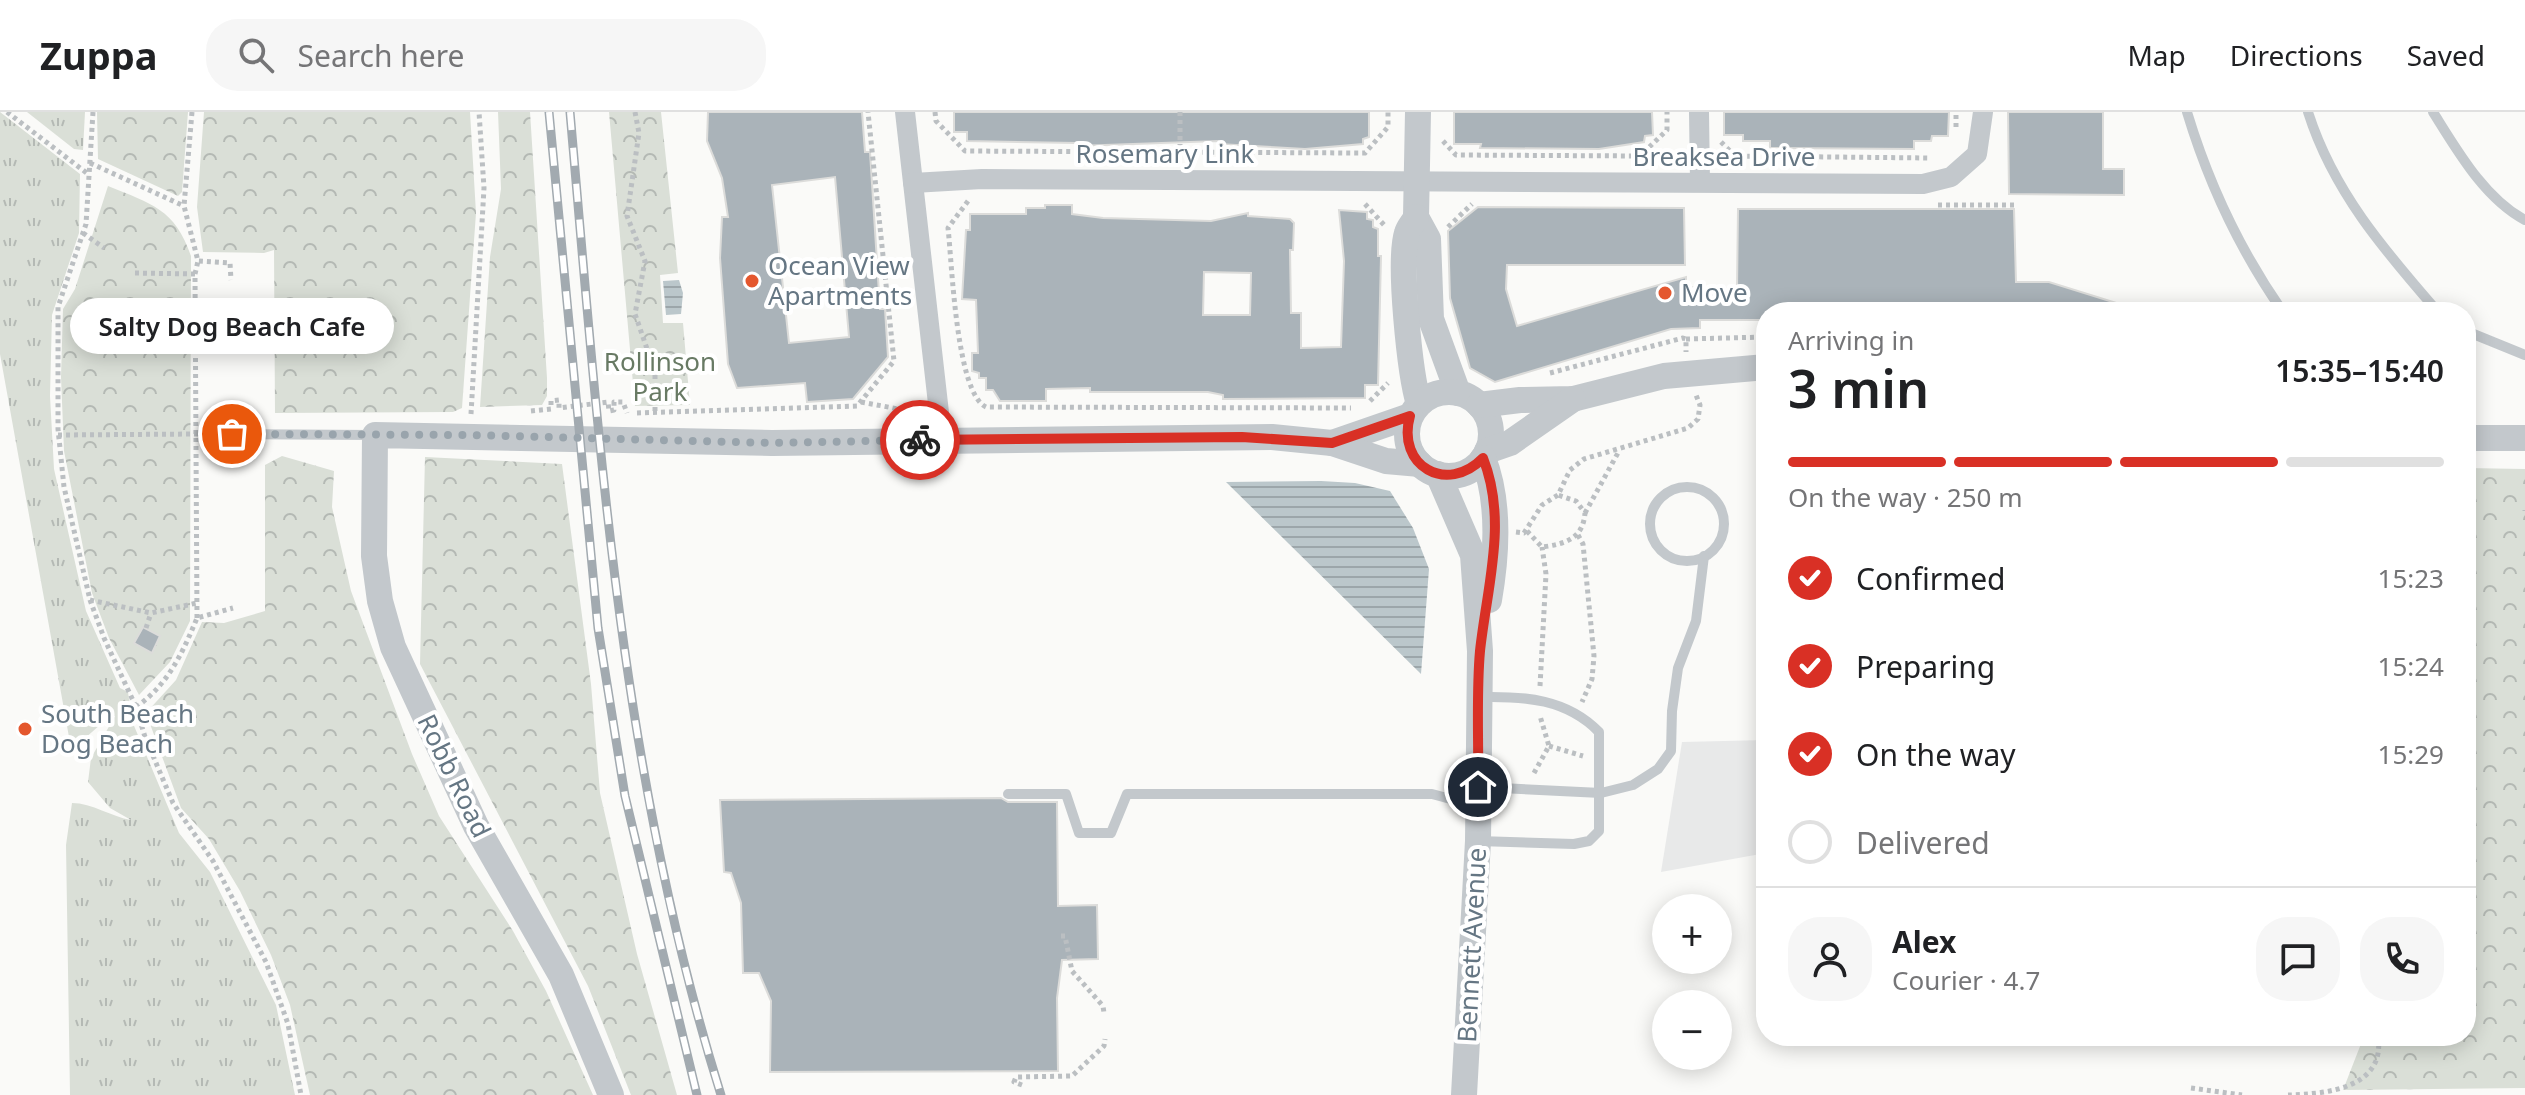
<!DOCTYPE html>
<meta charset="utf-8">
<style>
:root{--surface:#fff;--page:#f6f6f6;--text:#202124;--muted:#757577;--line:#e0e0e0;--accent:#d93025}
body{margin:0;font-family:"Noto Sans",sans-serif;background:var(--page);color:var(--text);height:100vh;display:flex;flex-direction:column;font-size:30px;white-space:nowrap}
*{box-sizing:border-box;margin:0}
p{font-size:26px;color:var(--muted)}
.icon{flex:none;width:44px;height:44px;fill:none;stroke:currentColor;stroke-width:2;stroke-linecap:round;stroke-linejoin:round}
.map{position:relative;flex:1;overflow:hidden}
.side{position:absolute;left:1756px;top:190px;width:720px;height:744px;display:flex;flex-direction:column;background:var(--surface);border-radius:32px;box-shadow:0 4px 20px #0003}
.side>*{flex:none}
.tools{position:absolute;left:1652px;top:782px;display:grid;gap:16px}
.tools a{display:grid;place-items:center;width:80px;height:80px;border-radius:50%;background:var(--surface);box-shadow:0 4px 20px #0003;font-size:40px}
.pin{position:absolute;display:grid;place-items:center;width:68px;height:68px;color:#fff;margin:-34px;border:4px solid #fff;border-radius:50%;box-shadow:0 2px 8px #0007}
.courier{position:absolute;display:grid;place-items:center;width:80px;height:80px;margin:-40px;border:6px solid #d93025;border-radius:50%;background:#fff;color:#222;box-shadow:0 2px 10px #0007}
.bubble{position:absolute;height:56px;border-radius:28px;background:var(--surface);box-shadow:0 4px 20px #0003;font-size:26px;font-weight:600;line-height:56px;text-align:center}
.head em{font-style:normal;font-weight:600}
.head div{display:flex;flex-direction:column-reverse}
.head{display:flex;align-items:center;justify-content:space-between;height:136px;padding:0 32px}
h1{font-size:52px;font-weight:600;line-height:60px}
.bar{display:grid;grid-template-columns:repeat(4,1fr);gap:12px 8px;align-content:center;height:96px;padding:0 32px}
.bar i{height:10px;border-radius:6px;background:var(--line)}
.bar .selected{background:var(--accent)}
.bar p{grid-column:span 4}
.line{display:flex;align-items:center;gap:20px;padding:0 32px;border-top:2px solid var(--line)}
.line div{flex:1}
.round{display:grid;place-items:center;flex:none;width:84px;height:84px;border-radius:32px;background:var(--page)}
ol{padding:0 32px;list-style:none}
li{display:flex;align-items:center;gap:24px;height:88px}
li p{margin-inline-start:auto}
li .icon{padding:8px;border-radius:50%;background:var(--accent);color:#fff;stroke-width:4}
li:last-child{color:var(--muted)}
li i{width:44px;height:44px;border:4px solid var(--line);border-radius:50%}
header{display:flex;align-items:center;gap:48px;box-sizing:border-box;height:112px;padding:0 40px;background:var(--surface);border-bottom:2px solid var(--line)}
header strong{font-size:38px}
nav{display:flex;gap:44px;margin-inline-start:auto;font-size:28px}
.search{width:560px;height:72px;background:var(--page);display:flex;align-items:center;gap:20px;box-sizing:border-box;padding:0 28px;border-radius:32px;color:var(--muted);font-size:30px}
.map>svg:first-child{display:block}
.built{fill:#e8e9e9}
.grass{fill:url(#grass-tufts)}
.forest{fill:url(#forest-crowns)}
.water{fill:url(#water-rules)}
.building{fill:#aab3b9;stroke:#dcdcda;stroke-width:2;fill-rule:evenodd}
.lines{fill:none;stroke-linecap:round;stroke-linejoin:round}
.path{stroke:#bbbfc2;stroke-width:5;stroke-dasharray:4 4;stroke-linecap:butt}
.service{stroke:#c3c8cc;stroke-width:10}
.minor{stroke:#c3c8cc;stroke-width:20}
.tertiary{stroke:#c3c8cc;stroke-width:26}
.rail-casing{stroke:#a2aab0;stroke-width:9}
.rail{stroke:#fff;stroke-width:6;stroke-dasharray:18;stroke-linecap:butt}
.done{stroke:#99a4ac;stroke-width:8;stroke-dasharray:0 14.4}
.route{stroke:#d93025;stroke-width:10}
.poi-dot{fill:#e4572e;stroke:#fff;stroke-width:3}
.labels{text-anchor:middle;stroke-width:8;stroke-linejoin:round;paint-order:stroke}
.street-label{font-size:26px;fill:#657683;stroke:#fff}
.poi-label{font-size:26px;fill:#657683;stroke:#fff;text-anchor:start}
.park-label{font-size:26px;fill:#687a64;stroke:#fff}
</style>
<header>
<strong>Zuppa</strong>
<div class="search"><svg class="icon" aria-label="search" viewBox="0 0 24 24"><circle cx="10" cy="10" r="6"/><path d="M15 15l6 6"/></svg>Search here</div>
<nav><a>Map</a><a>Directions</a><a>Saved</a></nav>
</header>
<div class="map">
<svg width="2525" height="983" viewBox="0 0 2525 983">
<defs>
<pattern id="grass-tufts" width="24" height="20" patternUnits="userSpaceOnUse" patternTransform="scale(2)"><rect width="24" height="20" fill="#dadfd7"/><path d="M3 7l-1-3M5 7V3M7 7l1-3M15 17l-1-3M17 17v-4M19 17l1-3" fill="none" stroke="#b4b9b4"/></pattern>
<pattern id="forest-crowns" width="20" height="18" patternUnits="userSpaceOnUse" patternTransform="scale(2)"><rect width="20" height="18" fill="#dadfd7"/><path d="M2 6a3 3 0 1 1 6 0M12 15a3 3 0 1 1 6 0" fill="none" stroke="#b4b9b4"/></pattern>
<pattern id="water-rules" width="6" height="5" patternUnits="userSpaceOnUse" patternTransform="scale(2)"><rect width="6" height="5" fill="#bbc7cb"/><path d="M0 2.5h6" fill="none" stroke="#9ca6aa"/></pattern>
</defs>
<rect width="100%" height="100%" fill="#fafaf8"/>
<path class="built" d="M1766 628V741L1661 760 1682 630Z"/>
<g class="grass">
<path d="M0 0 80 62 79 121 52 203 50 284 54 357 86 499 120 576 128 580 132 609 179 721 210 760 276 893 295 983H70L66 733 72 691C92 691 112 705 131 708L110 696 88 670 91 646 115 604 109 605 75 635 69 625 0 242Z"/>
<path d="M27 0H85L83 38 74 37Z"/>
</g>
<g class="forest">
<path d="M97 0H188L182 80 178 84 98 47Z"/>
<path d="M204 0H470L476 101 462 296 453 300 275 301 274 138 264 141 203 140 197 95Z"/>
<path d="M498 0H530L547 266V284L542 293 480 295 490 145 501 77Z"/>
<path d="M609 0H661L678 161 660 163 663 211H683L690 293 635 294Z"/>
<path d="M108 74C152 92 175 97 191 144L190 509 170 550 139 583 109 526 92 481 64 339 61 265 63 197 75 177Z"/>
<path d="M282 344 334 359 332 395 351 479 412 642 439 704 513 819 546 879 593 983H310L290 893 271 843 240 779 209 727 181 696 146 601 176 568 202 510 224 511 265 499V353Z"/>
<path d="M425 345 562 352 591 572 600 681 637 842 677 983H631L588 874 420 552Z"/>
<path d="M2466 356 2525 357V976L2343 978 2364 924H2466Z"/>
</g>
<g class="water">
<path d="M679 168 683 181 681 202 666 203 663 169Z"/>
<path d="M1321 369 1355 371 1390 379 1413 416 1429 457 1421 562 1226 370Z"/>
</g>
<g class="building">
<path d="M708 0H862L865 40H870L880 197H885L888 245 853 287 807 290 805 271 737 276 728 252 720 146 722 105H728L722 66 707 29ZM835 65 849 225 789 231 772 73Z"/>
<path d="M954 0H1369V25L1363 27V32L1305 37 1218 32V29L1076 34V31L967 29V20H954Z"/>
<path d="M1454 0H1652L1653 23 1645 24 1644 30 1599 37 1480 36 1481 32H1454Z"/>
<path d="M1724 0H1949L1948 24H1932L1931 29H1914V37L1770 36V29H1743V23H1724Z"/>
<path d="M2008 0H2103V57H2124V83L2009 82Z"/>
<path d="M1045 93H1072V102L1103 106 1211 109 1248 101V104L1290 107 1294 111 1293 138H1290L1291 201H1301V236L1341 235 1344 149 1339 98 1367 100V107L1373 108V115L1378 117V144H1381L1378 273H1365V286L1223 287V283L1208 280H1090V276L1046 277V289H1000L993 278H986V266H979V261L972 259V241H978L976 188 962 187 966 118H970V102H1026V96H1045ZM1204 160 1251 161 1250 203H1203Z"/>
<path d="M1478 95 1684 96 1685 153H1507L1506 177 1517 214 1686 165V175L1737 177 1738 97H2014L2016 170H2049L2129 195 2128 200H1766V208H1700V216L1671 217 1495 270 1470 256 1450 186 1448 119Z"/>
<path d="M143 515 160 524 152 541 134 531Z"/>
<path d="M1001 686 1008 690H1057L1058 794 1097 793 1098 847 1062 848 1057 886 1058 959 770 960 771 889 759 861H743L741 791 731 761 724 760 720 688Z"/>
</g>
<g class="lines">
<g class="path">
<path d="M7 0 88 62"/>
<path d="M93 0 86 112 58 195V317L64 375 90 488 104 526 136 595 145 625 173 691 213 749 266 850 288 912 301 983"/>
<path d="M192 0 184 94 198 149 230 151 231 168"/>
<path d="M635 0 639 21 627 104 645 149 635 202 655 260V300"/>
<path d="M935 0 936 9 965 39 1358 41H1365L1388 15V0"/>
<path d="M1180 0V39"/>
<path d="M1956 15V0"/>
<path d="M1443 29 1456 43 1640 44 1667 18V0"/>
<path d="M1721 30 1735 44 1929 46"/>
<path d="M90 51 184 94"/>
<path d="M968 89 948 116C952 150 956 281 986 295L1351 296"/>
<path d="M1365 92 1385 114"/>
<path d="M1938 93H2018"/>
<path d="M1448 115 1472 92"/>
<path d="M83 121 104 136"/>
<path d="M135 161 195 162"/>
<path d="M1686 227 1766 225"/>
<path d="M1550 261 1683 226 1686 227V240"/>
<path d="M1370 289 1388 271"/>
<path d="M861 290 904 298"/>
<path d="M531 299 551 297V289L559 288V296L608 290 609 299 614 298V290H623L627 301"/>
<path d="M637 301 857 294 894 249 868 0"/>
<path d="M471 302 484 76 479 0"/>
<path d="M58 323 197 322 221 309"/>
<path d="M2525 399V398"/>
<path d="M1585 401 1619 339"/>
<path d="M1527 419 1542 435C1565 432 1583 427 1585 401L1576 389 1558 383"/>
<path d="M1516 420 1524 421 1542 393 1558 383 1570 358 1584 347 1688 316 1698 307 1700 293 1696 283"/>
<path d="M1578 423 1583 432 1594 544 1592 567 1582 590"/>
<path d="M90 488 151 501 197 491"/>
<path d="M197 506 195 162 198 149"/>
<path d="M146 516 151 501"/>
<path d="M1540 574 1546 462 1542 435"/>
<path d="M136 595C168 573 183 540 197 506L233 496"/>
<path d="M1549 634 1583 644"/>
<path d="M1534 661 1549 634 1540 604"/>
<path d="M1061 824H1065L1072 859 1103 894 1104 901"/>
<path d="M1022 973 1014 970 1016 965 1072 964 1104 934 1105 927"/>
<path d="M2191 976 2242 983"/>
<path d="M2288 983C2327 982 2386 976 2378 924"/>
</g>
<g class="service">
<path d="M2187 0C2209 73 2239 137 2283 200"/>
<path d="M2308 0C2333 79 2384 138 2438 200"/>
<path d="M2433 0C2457 38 2484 86 2525 108"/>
<path d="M2466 219 2525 243"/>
<path d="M232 322 374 323"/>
<circle cx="1687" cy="412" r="37"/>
<path d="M1480 675 1601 681 1633 673 1658 657 1671 639 1672 599 1678 556 1696 509 1704 444"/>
<path d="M1008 682H1066L1079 721H1111L1127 682H1432L1458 689 1474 703"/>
<path d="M1478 729 1574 732 1589 729 1599 719V620C1567 587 1525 584 1481 585"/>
</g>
<g class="minor">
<path d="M905 0 942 327"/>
<path d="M1699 0 1700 70"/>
<path d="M913 71 982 67 1923 72 1951 65 1977 42 1983 0"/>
</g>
<g class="tertiary">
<path d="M1418 0 1416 105 1428 127 1431 207 1458 281"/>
<path d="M1416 105C1414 110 1408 116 1407 121 1398 149 1410 263 1419 292"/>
<circle cx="1449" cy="322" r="42"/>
<path d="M1479 293 1520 288 1573 287 1664 264 1766 255"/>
<path d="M2466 326H2525"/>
<path d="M1332 331 1410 304"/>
<path d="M1487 339 1510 331 1573 287"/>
<path d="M1483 346C1500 389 1497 442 1489 488"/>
<path d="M1438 362 1473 443 1480 539 1478 729 1464 983"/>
<path d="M611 983 561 863 476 714 393 535 380 489 374 444 375 323 772 331 1272 325 1332 331 1386 349 1420 352"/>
</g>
<g class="rail-casing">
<g id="rail">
<path d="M549 0 598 516 625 684 697 983"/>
<path d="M570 0C599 331 621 664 721 983"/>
</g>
</g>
<use href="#rail" class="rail"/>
</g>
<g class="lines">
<path class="done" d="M232 322 469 323 772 331 920 328"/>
<path class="route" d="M920 328 1242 325 1332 331 1410 304C1396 354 1447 383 1483 346 1508 409 1487 474 1480 539 1476 584 1479 630 1478 675"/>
</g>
<g class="poi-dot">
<circle cx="752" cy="169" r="8"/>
<circle cx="1665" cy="181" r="8"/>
<circle cx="25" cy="617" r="8"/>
</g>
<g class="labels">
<g class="street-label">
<text x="1165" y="51">Rosemary Link</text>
<text x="1724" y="54">Breaksea Drive</text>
<text transform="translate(454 664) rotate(64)" y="9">Robb Road</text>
<text transform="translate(1472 833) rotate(-87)" y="9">Bennett Avenue</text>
</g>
<g class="poi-label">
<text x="768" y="163">Ocean View<tspan x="768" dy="30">Apartments</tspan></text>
<text x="1681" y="190">Move</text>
<text x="41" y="611">South Beach<tspan x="41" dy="30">Dog Beach</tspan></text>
</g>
<g class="park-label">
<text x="660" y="259">Rollinson<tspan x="660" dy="30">Park</tspan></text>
</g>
</g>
</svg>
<div class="tools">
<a>+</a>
<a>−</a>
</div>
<div class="pin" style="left:232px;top:322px;background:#ea580c"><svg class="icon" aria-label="bag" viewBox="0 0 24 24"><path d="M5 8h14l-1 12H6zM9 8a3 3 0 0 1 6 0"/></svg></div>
<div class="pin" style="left:1478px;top:675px;background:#1f2937"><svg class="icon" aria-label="home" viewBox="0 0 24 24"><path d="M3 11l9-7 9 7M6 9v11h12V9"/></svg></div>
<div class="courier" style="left:920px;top:328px"><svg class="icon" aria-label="bike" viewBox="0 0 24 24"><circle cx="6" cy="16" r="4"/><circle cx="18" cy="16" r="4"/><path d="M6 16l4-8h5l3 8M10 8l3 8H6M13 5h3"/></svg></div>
<div class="bubble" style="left:70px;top:186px;width:324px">Salty Dog Beach Cafe</div>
<section class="side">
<div class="head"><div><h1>3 min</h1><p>Arriving in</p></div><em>15:35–15:40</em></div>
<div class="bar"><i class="selected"></i><i class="selected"></i><i class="selected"></i><i></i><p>On the way · 250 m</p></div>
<ol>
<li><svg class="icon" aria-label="check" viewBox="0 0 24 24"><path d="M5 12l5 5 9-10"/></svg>Confirmed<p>15:23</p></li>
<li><svg class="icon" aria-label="check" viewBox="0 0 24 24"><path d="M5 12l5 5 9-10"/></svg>Preparing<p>15:24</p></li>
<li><svg class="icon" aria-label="check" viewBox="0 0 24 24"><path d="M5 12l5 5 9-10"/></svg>On the way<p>15:29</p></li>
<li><i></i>Delivered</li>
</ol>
<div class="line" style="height:144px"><a class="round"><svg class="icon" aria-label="person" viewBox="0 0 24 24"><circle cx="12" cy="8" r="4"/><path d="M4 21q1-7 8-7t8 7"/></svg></a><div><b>Alex</b><p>Courier · 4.7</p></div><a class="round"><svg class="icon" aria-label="chat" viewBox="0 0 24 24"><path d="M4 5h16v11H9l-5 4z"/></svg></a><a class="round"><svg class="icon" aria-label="phone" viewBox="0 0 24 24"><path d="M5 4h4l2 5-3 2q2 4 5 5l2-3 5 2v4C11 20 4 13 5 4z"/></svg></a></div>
</section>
</div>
